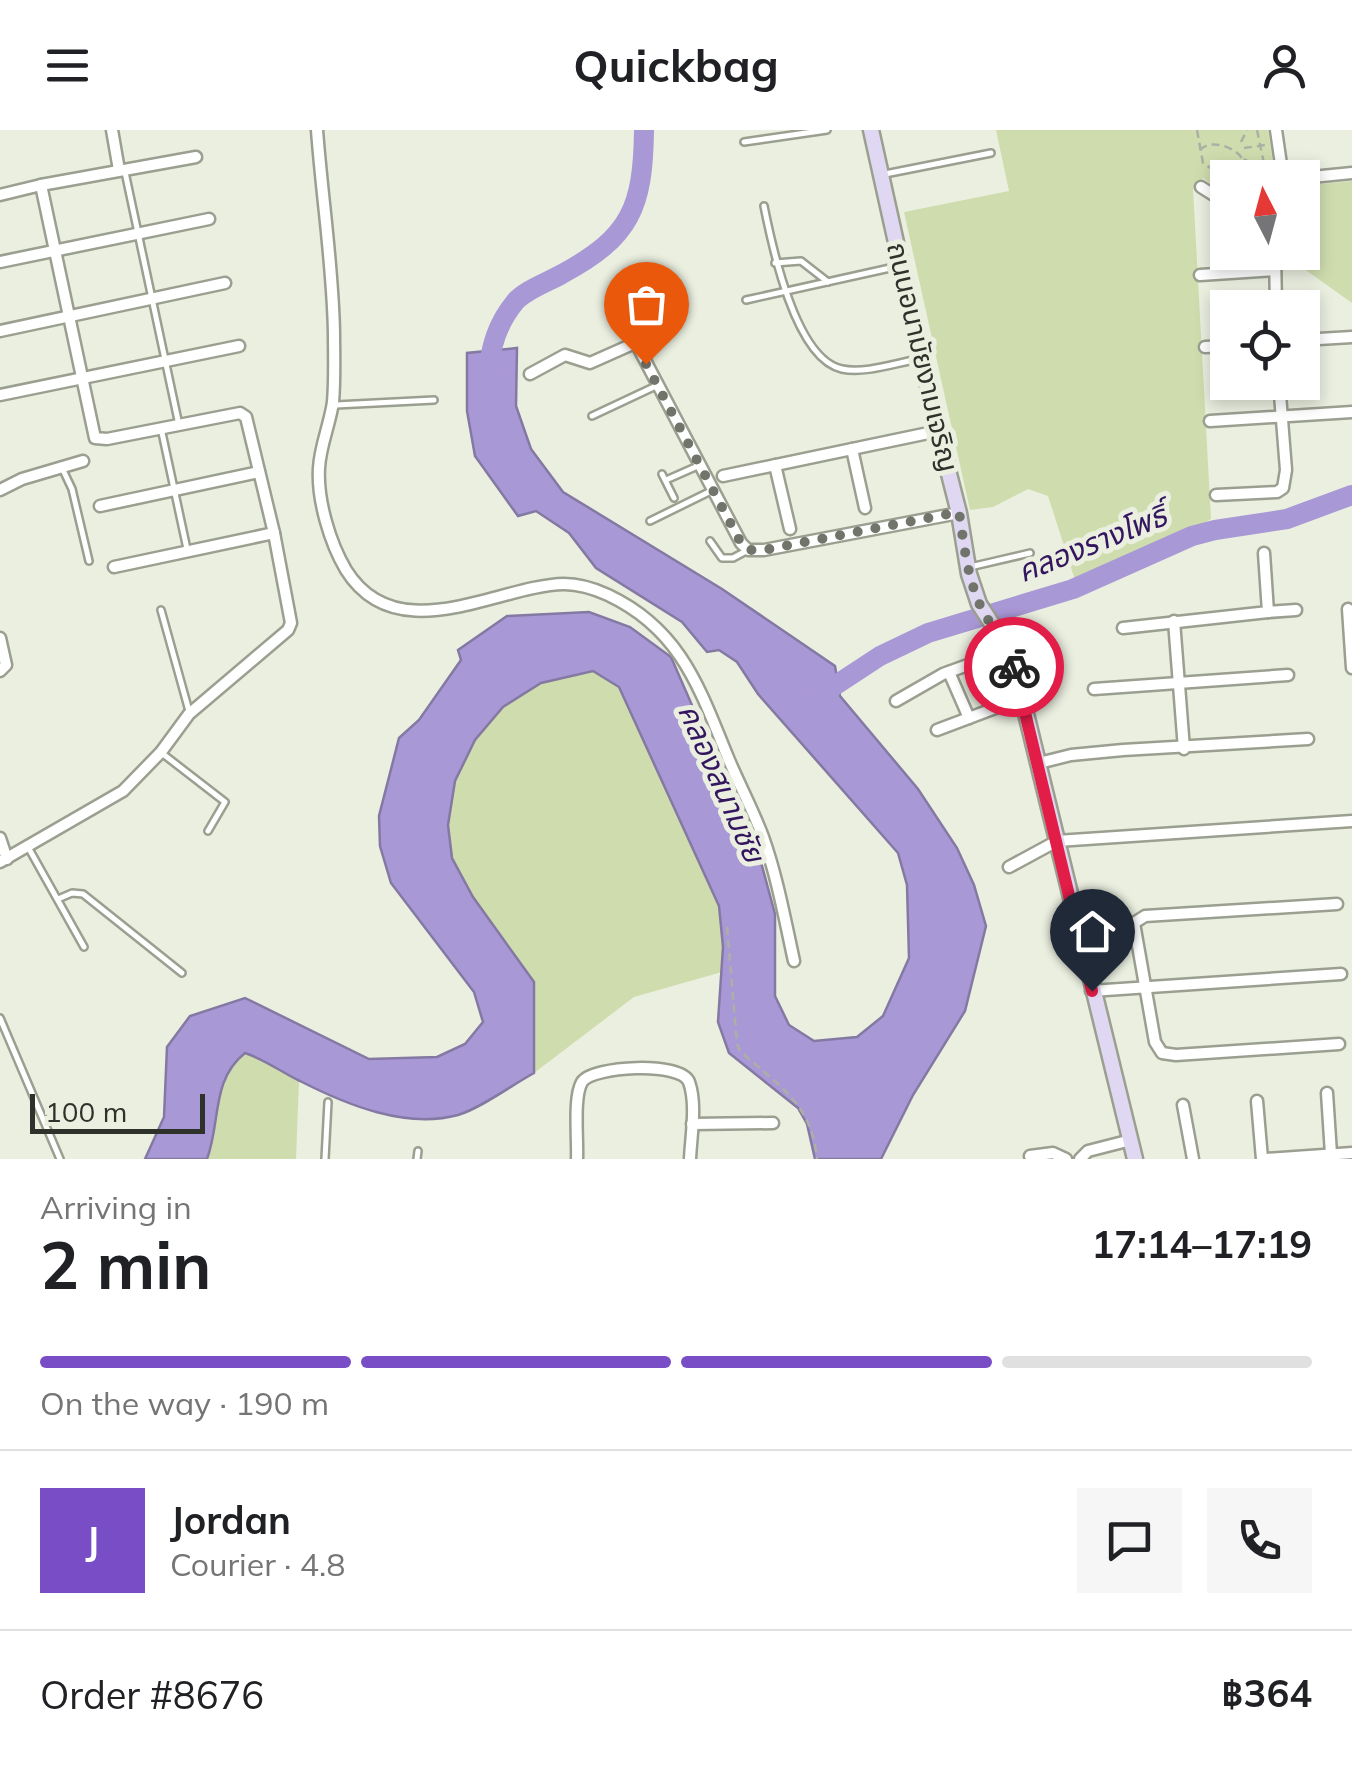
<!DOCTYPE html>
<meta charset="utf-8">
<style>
:root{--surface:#fff;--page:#f6f6f6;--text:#202124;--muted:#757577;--line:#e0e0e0;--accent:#794dc6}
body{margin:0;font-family:Mulish,"Noto Sans Thai",sans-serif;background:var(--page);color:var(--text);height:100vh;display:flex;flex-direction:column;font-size:38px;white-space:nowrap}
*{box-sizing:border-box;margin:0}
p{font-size:32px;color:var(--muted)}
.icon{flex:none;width:55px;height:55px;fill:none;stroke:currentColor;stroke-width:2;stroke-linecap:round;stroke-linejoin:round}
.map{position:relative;height:1029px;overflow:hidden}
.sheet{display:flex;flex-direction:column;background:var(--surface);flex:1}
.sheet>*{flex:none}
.needle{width:65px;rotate:354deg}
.fabs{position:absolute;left:1210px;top:30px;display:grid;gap:20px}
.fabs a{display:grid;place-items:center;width:110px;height:110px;border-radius:0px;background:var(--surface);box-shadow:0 5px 15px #0003;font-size:50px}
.scale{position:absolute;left:30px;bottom:25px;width:175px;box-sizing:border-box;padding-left:10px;border:5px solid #2f312b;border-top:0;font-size:28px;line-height:35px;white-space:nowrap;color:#2f312b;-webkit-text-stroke:8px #eaefe0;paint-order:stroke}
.pin{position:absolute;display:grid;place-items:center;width:85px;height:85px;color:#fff;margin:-102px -42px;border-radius:50% 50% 50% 0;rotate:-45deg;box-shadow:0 0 10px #0007}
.pin .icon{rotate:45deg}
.courier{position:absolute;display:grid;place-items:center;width:100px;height:100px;margin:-50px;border:8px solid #e11d48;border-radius:50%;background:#fff;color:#222;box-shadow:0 2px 12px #0007}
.headline em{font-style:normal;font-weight:700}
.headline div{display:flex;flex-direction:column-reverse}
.headline{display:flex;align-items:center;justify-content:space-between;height:170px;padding:0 40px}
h1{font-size:65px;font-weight:700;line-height:75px}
.bar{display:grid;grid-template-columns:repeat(4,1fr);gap:15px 10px;align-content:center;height:120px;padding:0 40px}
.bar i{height:12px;border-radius:8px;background:var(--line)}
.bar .active{background:var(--accent)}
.bar p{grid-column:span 4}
.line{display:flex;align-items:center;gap:25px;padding:0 40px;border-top:2px solid var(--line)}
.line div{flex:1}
.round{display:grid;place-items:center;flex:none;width:105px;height:105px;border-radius:0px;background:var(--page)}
header{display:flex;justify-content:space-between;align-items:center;height:130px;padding:0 40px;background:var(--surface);font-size:45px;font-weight:700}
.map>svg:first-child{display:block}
.green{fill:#cfddae}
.water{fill:#a998d6;stroke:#8479a3;stroke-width:2.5}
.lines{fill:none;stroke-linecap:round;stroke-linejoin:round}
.river{stroke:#a998d6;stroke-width:20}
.lane-casing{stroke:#9a9f90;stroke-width:10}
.street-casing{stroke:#9a9f90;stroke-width:15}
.secondary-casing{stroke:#9a9f90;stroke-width:19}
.path{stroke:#acb0a4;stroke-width:2.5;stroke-dasharray:8 5;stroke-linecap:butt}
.lane{stroke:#fff;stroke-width:5}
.street{stroke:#fff;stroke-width:10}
.secondary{stroke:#e0d8f2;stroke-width:14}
.done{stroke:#70746a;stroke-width:10;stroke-dasharray:0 18}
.route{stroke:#e11d48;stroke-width:12}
.labels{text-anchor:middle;stroke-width:10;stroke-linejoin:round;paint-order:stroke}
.street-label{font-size:28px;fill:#2f312b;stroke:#eaefe0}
.water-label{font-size:30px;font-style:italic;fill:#33165f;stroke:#eaefe0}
</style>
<header><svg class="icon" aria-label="menu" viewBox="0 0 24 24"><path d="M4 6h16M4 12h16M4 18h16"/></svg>Quickbag<svg class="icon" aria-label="person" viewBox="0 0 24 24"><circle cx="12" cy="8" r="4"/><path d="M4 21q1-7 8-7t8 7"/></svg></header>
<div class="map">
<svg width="1352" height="1029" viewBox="0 0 1352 1029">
<rect width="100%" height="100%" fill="#eaefe0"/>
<g class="green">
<path d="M996 0H1268L1275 47 1228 48 1227 66 1203 48 1193 58 1211 389 1184 406 1089 448 1075 450 1048 366 1028 359 993 377 970 380 904 82 1009 61Z"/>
<path d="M1352 51V173L1282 123 1302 122 1303 56Z"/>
<path d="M593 541 619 557 719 776 723 817 722 842 634 867 534 943V852L473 767 452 728 448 695 455 651 475 610 503 577 541 553Z"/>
<path d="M245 923 271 932 299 951 296 1029H207C221 991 211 950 245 923Z"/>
</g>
<path class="water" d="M517 218 516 276 531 319 563 362 722 459 835 536 840 566 918 659 957 718 974 755 986 796 965 881 913 965 881 1029H815L807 994 798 978 729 923 718 892 723 817 719 776 619 557 593 541 541 553 503 577 475 610 455 651 448 695 452 728 473 767 534 852V943C512 955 481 978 458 985 406 999 347 975 300 951 281 942 266 930 245 923 211 950 221 991 207 1029H145L164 987 167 917 190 886 245 868 369 929 437 927 465 914 483 892 474 862 391 753 380 716 379 686 399 608 419 590 461 530 458 520 507 486 589 482 630 497 671 527 762 736 775 784V866L789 895 814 911 857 907 883 886 909 828 907 755 898 723 758 564 737 532 719 520 707 522 682 492 596 438 569 403 536 381 518 386 475 326 467 281V223Z"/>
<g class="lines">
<g class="river">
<path d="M488 243C491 216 497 194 515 172 525 160 548 152 562 144 631 107 643 77 644 0"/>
<path d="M816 568 880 526 928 503 1073 459 1192 406 1215 400 1287 389 1352 365"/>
</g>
<g class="lane-casing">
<g id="lane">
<path d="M744 12 827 0"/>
<path d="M125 42 179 295"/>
<path d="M885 44 991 23"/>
<path d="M764 76C772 116 795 229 842 239 864 244 896 233 919 229"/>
<path d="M775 133 801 131 828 152"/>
<path d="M746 170 899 136"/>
<path d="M336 275 434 270"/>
<path d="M592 286 658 255"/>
<path d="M161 298 187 419"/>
<path d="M63 340 72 359 89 431"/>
<path d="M662 344 674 368"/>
<path d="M666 350 700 335"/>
<path d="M650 391 713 360"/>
<path d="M710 411 722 428H733L746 421"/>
<path d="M970 437 1030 423"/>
<path d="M161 480 189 581"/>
<path d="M163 624 225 672 208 701"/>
<path d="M28 717 84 817"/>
<path d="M58 769 72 763 83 764 182 843"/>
<path d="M0 888 60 1029"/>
<path d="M325 1029 328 972"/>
<path d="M417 1029 418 1021"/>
</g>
</g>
<g class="street-casing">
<g id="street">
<path d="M112 0 119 40"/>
<path d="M317 0C322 68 333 136 334 204 334 226 335 249 333 272 330 294 320 316 319 338 317 370 330 413 346 440 397 522 499 455 564 454 579 454 595 459 608 465 682 500 700 560 729 630 740 656 753 680 763 707 777 746 785 790 794 831"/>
<path d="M1276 0 1283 48"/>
<path d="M1302 48 1352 43"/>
<path d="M41 55 196 27"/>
<path d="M1201 57 1228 74"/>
<path d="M0 65 41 55 95 308 107 309 240 283 246 287 274 403 291 493 288 500 189 584 161 622 123 661 0 732"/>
<path d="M1275 122 1276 178"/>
<path d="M0 132 209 89"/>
<path d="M1200 145 1275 140"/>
<path d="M627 196 741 413 748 420H764L959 383"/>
<path d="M0 201 225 153"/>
<path d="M1302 210 1352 207"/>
<path d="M1205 217 1228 216"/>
<path d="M530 244 565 225 590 233 635 213"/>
<path d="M0 265 239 216"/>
<path d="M1210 291 1352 282"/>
<path d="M852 319 865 378"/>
<path d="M775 335 790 399"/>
<path d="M723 346 938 301"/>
<path d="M0 360 22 349 83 331"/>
<path d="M1216 365 1277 362 1283 358 1286 340 1279 252"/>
<path d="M100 376 259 342"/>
<path d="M114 437 274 403"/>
<path d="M1348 479 1352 538"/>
<path d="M1268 482 1296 480"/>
<path d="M1174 491 1184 619"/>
<path d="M1123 498 1268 482 1264 423"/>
<path d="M0 508 6 535 0 541"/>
<path d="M949 542 969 588"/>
<path d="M1094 559 1288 545"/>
<path d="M896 571 943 544 1009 520"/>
<path d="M937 600 1022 568"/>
<path d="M1039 633 1071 625 1123 620 1308 609"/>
<path d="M0 708 7 729"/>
<path d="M1009 737 1057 711 1352 691"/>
<path d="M1337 774 1145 786 1134 793 1155 912 1162 923 1176 925 1339 914"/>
<path d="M1091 861 1341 844"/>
<path d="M1327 963 1331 1024"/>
<path d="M1257 971 1262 1029"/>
<path d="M1183 975 1193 1029"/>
<path d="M692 994 773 993"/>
<path d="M1030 1026 1053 1023 1066 1029"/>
<path d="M577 1029C578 1010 573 967 582 952 592 936 681 931 689 952 697 974 691 1006 690 1029"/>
<path d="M1080 1029 1088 1021 1131 1010"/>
<path d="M1266 1029 1352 1023"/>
</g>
</g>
<g class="secondary-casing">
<path id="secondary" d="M871 0 938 301 959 383 969 444 979 474 1009 520 1018 551 1135 1029"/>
</g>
<g class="path">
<path d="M1197 0 1203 33 1228 50"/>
<path d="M1257 0 1267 48"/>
<path d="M1241 12 1247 0"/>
<path d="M1244 18 1265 15"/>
<path d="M1200 20C1218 0 1275 40 1219 44"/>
<path d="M1244 29 1263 40"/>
<path d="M727 797 737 914 740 921C779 956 812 974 817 1029"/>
</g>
<use href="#lane" class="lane"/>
<use href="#street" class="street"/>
<use href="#secondary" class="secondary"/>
</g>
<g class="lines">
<path class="done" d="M646 234 741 413 748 420H764L959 382C964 414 967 446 980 475 990 497 1007 513 1014 537"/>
<path class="route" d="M1014 537 1092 861"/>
</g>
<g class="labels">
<g class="street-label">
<text transform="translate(923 227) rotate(77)" y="10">ถนนอนามัยงามเจริญ</text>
</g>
<g class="water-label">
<text transform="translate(1092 414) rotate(-22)" y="10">คลองรางโพธิ์</text>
<text transform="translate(721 653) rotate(66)" y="10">คลองสนามชัย</text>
</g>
</g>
</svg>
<div class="fabs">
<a><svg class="needle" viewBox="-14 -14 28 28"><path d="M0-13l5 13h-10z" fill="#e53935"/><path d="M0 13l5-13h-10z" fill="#757577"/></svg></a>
<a><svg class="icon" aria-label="locate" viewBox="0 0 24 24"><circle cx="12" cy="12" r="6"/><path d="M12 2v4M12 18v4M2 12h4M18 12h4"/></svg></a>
</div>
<div class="scale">100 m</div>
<div class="pin" style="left:646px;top:234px;background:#ea580c"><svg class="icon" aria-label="bag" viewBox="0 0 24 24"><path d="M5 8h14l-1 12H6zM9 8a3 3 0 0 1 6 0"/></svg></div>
<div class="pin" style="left:1092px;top:861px;background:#1f2937"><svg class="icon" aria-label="home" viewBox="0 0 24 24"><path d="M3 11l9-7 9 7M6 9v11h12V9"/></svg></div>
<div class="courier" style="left:1014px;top:537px"><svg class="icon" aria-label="bike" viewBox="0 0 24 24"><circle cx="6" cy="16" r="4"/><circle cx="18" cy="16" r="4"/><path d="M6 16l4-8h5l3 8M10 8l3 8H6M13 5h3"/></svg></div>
</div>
<section class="sheet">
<div class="headline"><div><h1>2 min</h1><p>Arriving in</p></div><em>17:14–17:19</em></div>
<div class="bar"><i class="active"></i><i class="active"></i><i class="active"></i><i></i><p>On the way · 190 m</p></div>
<div class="line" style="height:180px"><b class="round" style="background:var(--accent);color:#fff">J</b><div><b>Jordan</b><p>Courier · 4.8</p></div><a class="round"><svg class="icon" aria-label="chat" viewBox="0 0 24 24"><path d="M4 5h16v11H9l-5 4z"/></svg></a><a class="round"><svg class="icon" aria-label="phone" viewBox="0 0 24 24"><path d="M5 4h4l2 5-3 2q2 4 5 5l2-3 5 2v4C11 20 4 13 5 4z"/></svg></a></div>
<div class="line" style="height:130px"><div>Order #8676</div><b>฿364</b></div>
</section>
